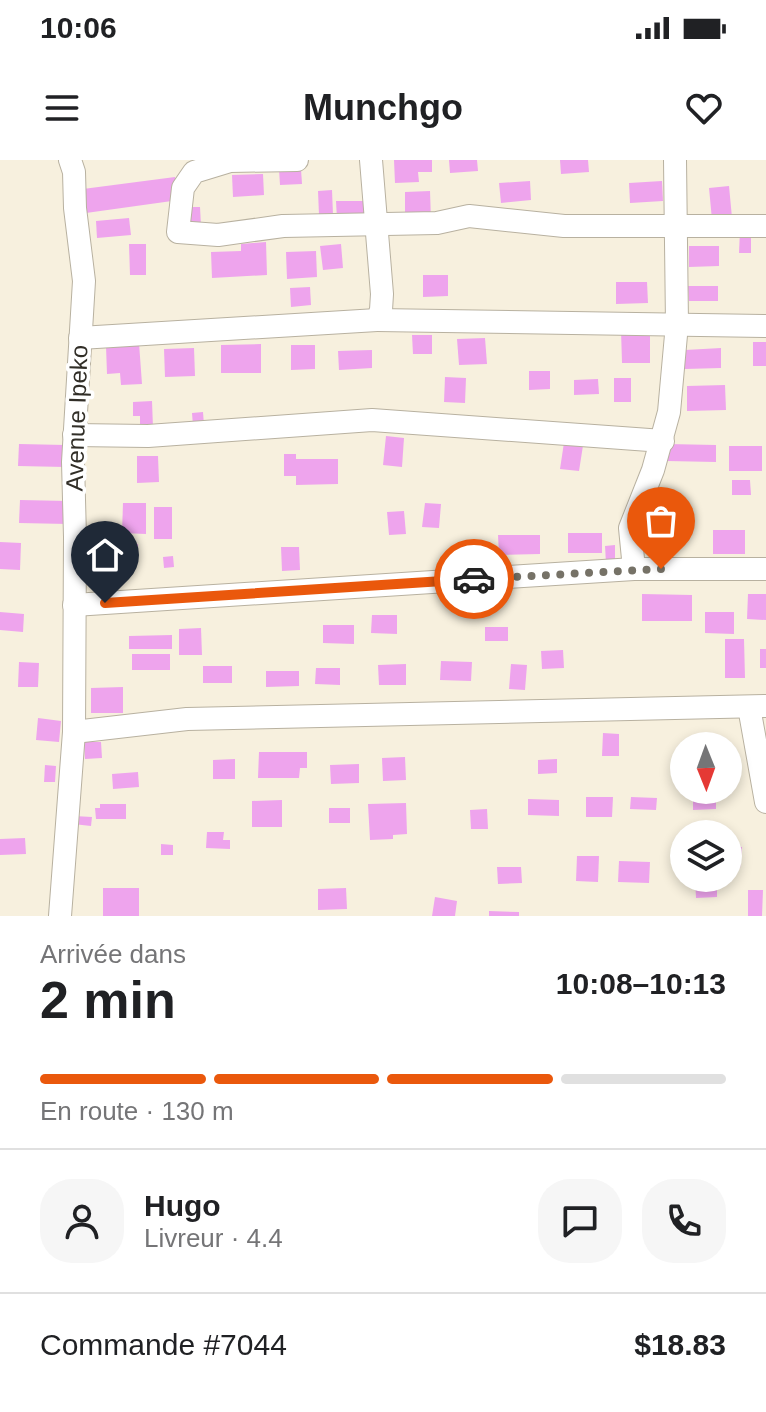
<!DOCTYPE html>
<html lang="fr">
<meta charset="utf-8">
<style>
:root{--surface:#fff;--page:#f6f6f6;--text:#202124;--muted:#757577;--line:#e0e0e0;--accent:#ea580c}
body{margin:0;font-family:Helvetica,sans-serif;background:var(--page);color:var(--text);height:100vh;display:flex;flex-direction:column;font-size:30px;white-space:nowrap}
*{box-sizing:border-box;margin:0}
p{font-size:26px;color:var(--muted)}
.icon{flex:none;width:44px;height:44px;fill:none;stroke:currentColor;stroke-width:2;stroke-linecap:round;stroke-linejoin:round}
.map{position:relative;height:756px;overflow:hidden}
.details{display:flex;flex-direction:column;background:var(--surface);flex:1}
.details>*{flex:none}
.needle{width:52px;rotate:179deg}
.fabs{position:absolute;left:670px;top:572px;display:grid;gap:16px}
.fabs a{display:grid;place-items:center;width:72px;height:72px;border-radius:50%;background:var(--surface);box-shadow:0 4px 12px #0003;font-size:40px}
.pin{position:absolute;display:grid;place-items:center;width:68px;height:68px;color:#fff;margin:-82px -34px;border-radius:50% 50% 50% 0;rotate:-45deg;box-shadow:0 0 8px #0007}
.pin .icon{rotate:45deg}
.courier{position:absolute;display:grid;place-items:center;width:80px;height:80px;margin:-40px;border:6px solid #ea580c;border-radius:50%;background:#fff;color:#222;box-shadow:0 2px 10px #0007}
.overview em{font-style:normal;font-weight:700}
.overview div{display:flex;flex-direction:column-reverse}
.overview{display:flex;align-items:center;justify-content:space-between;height:136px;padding:0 40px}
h1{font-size:52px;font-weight:700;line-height:60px}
.bar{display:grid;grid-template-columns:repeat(4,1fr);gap:12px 8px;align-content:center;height:96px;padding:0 40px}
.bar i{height:10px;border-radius:6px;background:var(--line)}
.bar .selected{background:var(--accent)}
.bar p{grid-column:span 4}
.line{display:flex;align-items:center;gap:20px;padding:0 40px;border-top:2px solid var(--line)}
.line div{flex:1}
.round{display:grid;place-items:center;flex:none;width:84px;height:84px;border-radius:32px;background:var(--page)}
.status{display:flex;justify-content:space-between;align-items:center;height:56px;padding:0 40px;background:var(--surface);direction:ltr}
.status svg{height:22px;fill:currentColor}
header{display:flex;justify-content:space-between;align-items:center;height:104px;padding:0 40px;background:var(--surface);font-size:36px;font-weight:700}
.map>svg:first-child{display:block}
.building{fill:#eea4ed}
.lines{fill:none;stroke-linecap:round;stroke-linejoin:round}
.minor-casing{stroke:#b8b1a0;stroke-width:24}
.minor{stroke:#fff;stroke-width:22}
.done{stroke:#767267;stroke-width:8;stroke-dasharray:0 14.4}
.route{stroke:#ea580c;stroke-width:10}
.labels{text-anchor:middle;stroke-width:7;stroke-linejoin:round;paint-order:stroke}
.street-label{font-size:24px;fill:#312e27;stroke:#fff}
</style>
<div class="status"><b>10:06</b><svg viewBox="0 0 49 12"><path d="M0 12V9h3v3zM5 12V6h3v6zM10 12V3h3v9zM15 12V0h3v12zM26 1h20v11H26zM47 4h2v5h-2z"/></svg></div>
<header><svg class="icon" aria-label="menu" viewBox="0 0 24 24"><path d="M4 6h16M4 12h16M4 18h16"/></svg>Munchgo<svg class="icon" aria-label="heart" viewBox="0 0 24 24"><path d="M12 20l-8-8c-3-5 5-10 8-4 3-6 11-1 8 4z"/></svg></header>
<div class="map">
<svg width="766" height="756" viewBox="0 0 766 756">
<rect width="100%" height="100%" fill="#f7f0de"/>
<g class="building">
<path d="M394 0H432V12H418L419 22 395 23Z"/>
<path d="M449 0H477L478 11 450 13Z"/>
<path d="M560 0H588L589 12 561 14Z"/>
<path d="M279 9H301L302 24 280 25Z"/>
<path d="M263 14 264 35 233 37 232 15Z"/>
<path d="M175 17 179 40 86 53 83 29Z"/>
<path d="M530 21 531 40 501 43 499 23Z"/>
<path d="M662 21 663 41 630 43 629 23Z"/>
<path d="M729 26 732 58 712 60 709 28Z"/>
<path d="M332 30 333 55H319L318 31Z"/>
<path d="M430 31 431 60H405V32Z"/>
<path d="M336 41H368V59H337Z"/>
<path d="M188 47H200L201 66H188Z"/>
<path d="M129 58 131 75 97 78 96 61Z"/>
<path d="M740 70H751V93H739Z"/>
<path d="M266 82 267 115 212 118 211 92 241 91V84Z"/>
<path d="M129 84H146V115H130Z"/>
<path d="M341 84 343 108 323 110 320 86Z"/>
<path d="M689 86H719V106L689 107Z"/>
<path d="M316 91 317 117 287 119 286 92Z"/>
<path d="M423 115H448V136L423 137Z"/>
<path d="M616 122H647L648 143 616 144Z"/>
<path d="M688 126H718V141H689Z"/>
<path d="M310 127 311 145 291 147 290 128Z"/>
<path d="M621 171H650V203H622Z"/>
<path d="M412 175H432V194H413Z"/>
<path d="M485 178 487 204 459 205 457 179Z"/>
<rect x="753" y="182" width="13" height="24"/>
<path d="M139 183 142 224 121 225 120 213 107 214 106 186Z"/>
<path d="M261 184V213H221V185Z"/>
<path d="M291 185H315V209L291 210Z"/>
<path d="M194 188 195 216 165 217 164 189Z"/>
<path d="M721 188V208L685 209V190Z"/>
<path d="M372 190V208L339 210 338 191Z"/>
<path d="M529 211H550V229L529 230Z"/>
<path d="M445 217 466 218 465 243 444 242Z"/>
<rect x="614" y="218" width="17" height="24"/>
<path d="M598 219 599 234 574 235V220Z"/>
<path d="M725 225 726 250 687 251V226Z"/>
<path d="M152 241 153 268 140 269V256H133V242Z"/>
<path d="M203 252 204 265 193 266 192 253Z"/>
<path d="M386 276 404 278 402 307 383 305Z"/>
<path d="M565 276 584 279 579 311 560 309Z"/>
<path d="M19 284 65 285V307L18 306Z"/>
<path d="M667 284 716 285V302L667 301Z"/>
<rect x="729" y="286" width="33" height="25"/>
<path d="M284 294H296V299H338V324L296 325V316H284Z"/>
<path d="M137 296H158L159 322 137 323Z"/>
<path d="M732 320H750L751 335H732Z"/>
<path d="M20 340 68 341V364L19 363Z"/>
<path d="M123 343H146V374L122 373Z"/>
<path d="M425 343 441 344 439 368 422 367Z"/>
<rect x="154" y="347" width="18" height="32"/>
<path d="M404 351 406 374 389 375 387 352Z"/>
<rect x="713" y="370" width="32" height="24"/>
<path d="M641 371H664L665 389H642Z"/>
<rect x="568" y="373" width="34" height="20"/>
<path d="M498 375H540V394L499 395Z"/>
<path d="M0 382 21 383 20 410 0 409Z"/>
<path d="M138 384V402H123L122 385Z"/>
<path d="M615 385V402L606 403 605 386Z"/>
<path d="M281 387H299L300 410 282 411Z"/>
<path d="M173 396 174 407 164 408 163 397Z"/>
<path d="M642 434 692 435V461H642Z"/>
<path d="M748 434H766V460L747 459Z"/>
<path d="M0 452 24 454 23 472 0 470Z"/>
<path d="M705 452H734V474L705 473Z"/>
<path d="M372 455H397V474L371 473Z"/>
<path d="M323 465H354V484L323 483Z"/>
<rect x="485" y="467" width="23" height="14"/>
<path d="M201 468 202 495H179V469Z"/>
<path d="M172 475V489H129V476Z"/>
<path d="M725 479H744L745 518H725Z"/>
<rect x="760" y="489" width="6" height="19"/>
<path d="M563 490 564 508 542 509 541 491Z"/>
<rect x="132" y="494" width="38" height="16"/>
<path d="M441 501 472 502 471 521 440 520Z"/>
<path d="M19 502 39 503 38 527H18Z"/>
<path d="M406 504V525H379L378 505Z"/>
<path d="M511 504 527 505 525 530 509 529Z"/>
<rect x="203" y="506" width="29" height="17"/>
<path d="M316 508H340V525L315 524Z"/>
<path d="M266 511H299V526L266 527Z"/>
<path d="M123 527V553H91V528Z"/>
<path d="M38 558 61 561 59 582 36 580Z"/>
<path d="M603 573 619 574V596H602Z"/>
<path d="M84 582H101L102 598 85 599Z"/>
<path d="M259 592H307V608H300L299 618H258Z"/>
<path d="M405 597 406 620 383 621 382 598Z"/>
<path d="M235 599V619H213V600Z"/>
<path d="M557 599V613L538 614V600Z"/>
<path d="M359 604V623L331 624 330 605Z"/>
<path d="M45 605 56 606 55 622H44Z"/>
<path d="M138 612 139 627 113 629 112 614Z"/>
<path d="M693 632H716V649L693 650Z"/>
<path d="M586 637H613L612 657H586Z"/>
<path d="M631 637 657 638 656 650 630 649Z"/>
<path d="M528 639 559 640V656L528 655Z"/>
<path d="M282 640V667H252V641Z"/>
<path d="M406 643 407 674 393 675V679L370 680 368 644Z"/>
<path d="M100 644H126V659H96L95 648H100Z"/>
<rect x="329" y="648" width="21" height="15"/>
<path d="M487 649 488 669H471L470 650Z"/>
<path d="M74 656 92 657 91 666 73 664Z"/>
<path d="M207 672H224L223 680H230V689L206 688Z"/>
<path d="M25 678 26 694 0 695V679Z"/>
<path d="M161 684 173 685V695H161Z"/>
<path d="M728 686 742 687 740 708 728 707Z"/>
<path d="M577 696H599L598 722 576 721Z"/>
<path d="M619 701 650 702 649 723 618 722Z"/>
<path d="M497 707H521L522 723 498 724Z"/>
<path d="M695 718H717V737L696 738Z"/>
<rect x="103" y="728" width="36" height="28"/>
<path d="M346 728 347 749 318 750V729Z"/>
<path d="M748 730H763L762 756H748Z"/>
<path d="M435 737 457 741 455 756H432Z"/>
<path d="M489 751 519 752V756H489Z"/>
</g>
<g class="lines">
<g class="minor-casing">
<g id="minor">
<path d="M297 0 230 1 194 12 183 28 178 72 218 75 283 66 437 63 469 56 564 66H766"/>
<path d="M377 160 766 166"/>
<path d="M80 178 377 160 381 150 382 134 371 0"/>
<path d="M74 275 148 276 372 260 663 281"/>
<path d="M634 409 630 368 653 310 669 252 677 164 675 0"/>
<path d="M74 445 634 409H766"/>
<path d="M749 547 766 642"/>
<path d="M74 572 187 559 766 546"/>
<path d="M60 756 74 572 75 377 73 302 84 121 75 48 74 12 70 0"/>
</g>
</g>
<use href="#minor" class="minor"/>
</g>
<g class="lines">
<path class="done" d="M474 419 661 409"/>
<path class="route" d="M105 443 474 419"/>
</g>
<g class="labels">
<g class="street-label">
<text transform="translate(77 258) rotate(-88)" y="8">Avenue Ipeko</text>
</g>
</g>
</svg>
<div class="fabs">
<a><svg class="needle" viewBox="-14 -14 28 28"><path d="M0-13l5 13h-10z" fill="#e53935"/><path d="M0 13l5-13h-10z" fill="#757577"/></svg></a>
<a><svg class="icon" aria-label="layers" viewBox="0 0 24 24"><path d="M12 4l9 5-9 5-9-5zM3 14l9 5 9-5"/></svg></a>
</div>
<div class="pin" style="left:661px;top:409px;background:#ea580c"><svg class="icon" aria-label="bag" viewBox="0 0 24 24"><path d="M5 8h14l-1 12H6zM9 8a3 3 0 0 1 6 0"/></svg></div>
<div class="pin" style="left:105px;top:443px;background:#1f2937"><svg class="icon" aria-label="home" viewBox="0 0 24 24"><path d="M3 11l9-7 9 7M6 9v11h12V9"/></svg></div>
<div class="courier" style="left:474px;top:419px"><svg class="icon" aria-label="car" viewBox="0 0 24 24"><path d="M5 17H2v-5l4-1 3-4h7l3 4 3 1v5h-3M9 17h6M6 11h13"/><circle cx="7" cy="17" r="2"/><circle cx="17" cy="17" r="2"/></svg></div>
</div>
<section class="details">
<div class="overview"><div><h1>2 min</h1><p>Arrivée dans</p></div><em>10:08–10:13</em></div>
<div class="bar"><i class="selected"></i><i class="selected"></i><i class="selected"></i><i></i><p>En route · 130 m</p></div>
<div class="line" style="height:144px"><a class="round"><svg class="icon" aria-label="person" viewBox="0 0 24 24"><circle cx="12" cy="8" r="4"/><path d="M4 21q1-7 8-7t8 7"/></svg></a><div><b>Hugo</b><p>Livreur · 4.4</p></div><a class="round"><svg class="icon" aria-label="chat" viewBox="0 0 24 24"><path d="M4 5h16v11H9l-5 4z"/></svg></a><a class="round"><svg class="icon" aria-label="phone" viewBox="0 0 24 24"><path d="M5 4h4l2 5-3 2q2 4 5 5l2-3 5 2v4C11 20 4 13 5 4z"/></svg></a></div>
<div class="line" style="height:104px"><div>Commande #7044</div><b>$18.83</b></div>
</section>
